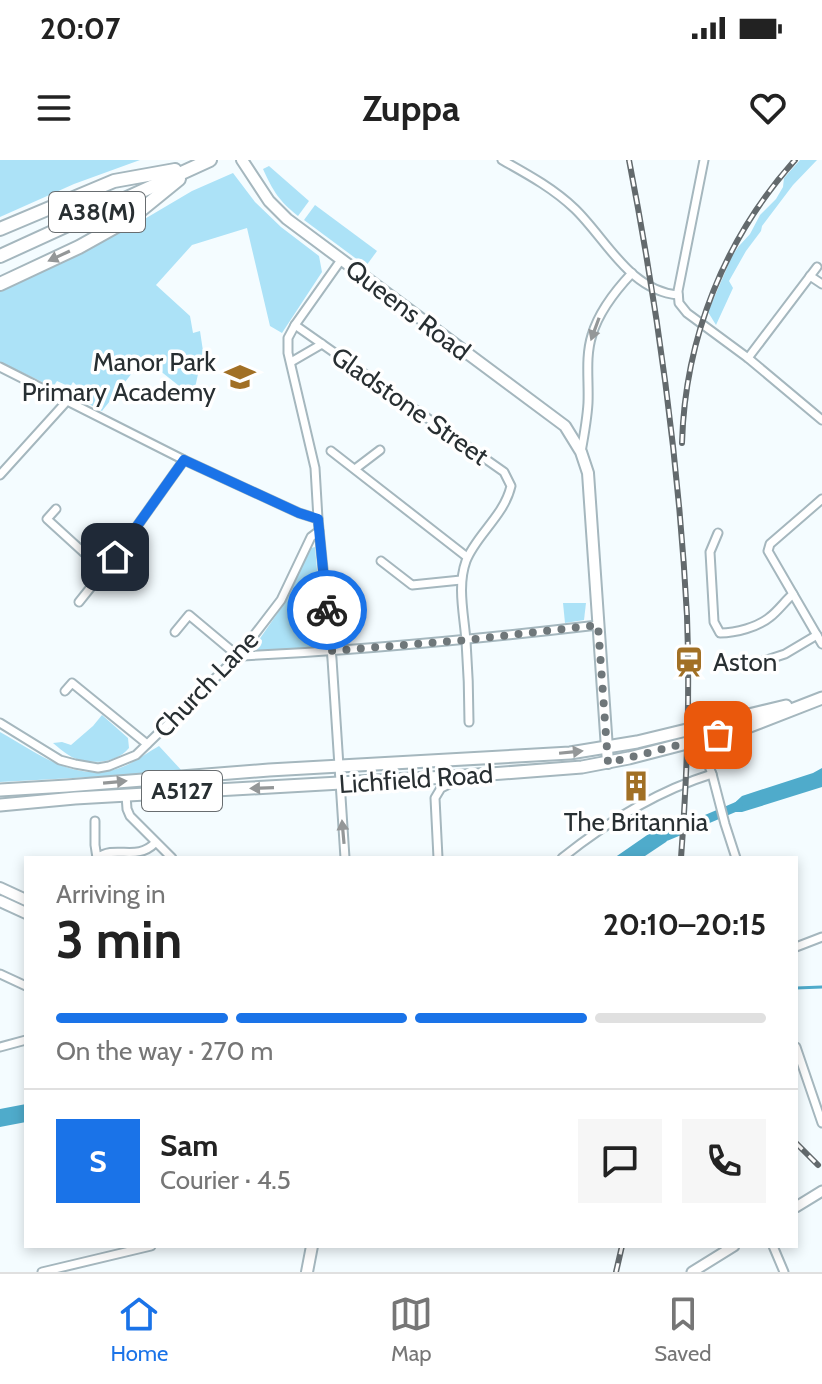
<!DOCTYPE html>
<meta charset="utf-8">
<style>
:root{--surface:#fff;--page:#f6f6f6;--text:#222;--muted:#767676;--line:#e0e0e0;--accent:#1a73e8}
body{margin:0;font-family:Cabin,sans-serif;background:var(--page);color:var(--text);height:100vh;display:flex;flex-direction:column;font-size:30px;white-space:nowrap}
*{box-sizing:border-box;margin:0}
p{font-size:26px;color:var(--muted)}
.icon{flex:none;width:44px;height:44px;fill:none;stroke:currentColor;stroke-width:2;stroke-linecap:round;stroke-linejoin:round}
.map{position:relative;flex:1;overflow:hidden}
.panel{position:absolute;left:24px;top:696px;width:774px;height:392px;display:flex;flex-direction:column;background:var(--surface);border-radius:0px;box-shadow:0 4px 12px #0003}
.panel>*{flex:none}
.pin{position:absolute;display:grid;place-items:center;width:68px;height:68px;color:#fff;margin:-34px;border-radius:16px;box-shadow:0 4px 12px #0006}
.courier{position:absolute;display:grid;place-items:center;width:80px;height:80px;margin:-40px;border:6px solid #1a73e8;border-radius:50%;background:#fff;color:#222;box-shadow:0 2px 10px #0007}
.summary em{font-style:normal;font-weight:700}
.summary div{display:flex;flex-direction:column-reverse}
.summary{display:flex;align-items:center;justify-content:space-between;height:136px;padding:0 32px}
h1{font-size:52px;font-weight:700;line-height:60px}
.bar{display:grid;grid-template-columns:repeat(4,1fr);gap:12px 8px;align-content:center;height:96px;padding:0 32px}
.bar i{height:10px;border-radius:6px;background:var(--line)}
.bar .selected{background:var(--accent)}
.bar p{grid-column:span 4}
.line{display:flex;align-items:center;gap:20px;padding:0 32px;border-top:2px solid var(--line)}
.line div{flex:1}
.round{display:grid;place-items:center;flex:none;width:84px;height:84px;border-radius:0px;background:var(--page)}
.status{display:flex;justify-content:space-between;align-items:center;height:56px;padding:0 40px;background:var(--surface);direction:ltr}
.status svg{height:22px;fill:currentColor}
header{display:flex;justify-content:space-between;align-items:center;height:104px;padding:0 32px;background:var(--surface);font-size:36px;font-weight:700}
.tabs{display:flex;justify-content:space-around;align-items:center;height:112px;border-top:2px solid var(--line);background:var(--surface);font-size:22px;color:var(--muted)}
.tabs a{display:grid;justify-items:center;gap:4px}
.tabs .selected{color:var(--accent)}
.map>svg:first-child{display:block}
.green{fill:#ace2f7}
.water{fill:#4fabcb}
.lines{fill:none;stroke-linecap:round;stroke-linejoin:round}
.stream{stroke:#4fabcb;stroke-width:3}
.canal{stroke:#4fabcb;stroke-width:9}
.minor-casing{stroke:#a5b7be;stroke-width:11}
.tertiary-casing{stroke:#a5b7be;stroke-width:13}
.secondary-casing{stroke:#a5b7be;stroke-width:14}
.primary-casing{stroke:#a5b7be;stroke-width:15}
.motorway-casing{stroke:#a5b7be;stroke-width:16}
.minor{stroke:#fff;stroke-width:7}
.tertiary{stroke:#fff;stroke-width:9}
.secondary{stroke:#fff;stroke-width:10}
.primary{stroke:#fff;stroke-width:11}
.motorway{stroke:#fff;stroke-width:12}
.rail-casing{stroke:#636a6d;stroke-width:6}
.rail{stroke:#fff;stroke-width:3;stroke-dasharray:9;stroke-linecap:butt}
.oneway{fill:#949798}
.done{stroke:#6f777a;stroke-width:8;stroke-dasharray:0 14.4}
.route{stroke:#1a73e8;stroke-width:10}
.labels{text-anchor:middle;stroke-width:7;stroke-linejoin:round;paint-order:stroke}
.shield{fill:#fff;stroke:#686d70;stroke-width:2}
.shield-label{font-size:24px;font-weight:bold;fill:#282f32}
.street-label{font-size:26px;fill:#282f32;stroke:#fff}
.poi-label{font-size:26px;fill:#282f32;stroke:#fff;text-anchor:end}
</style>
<div class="status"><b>20:07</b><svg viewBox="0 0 49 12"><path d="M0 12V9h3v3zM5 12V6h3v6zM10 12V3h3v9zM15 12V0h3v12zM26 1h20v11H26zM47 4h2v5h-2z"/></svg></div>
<header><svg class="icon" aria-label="menu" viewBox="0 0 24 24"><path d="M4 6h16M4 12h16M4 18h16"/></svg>Zuppa<svg class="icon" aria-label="heart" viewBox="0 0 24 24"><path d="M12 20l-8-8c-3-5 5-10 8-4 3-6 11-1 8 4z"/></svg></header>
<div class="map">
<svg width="822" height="1112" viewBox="0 0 822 1112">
<rect width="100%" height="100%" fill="#f4fcff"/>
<g class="green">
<path d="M0 0H140L74 24 0 57Z"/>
<path d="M800 0H817L793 25 762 66 761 71 746 91 729 121 733 128 716 165 708 152 732 96 739 86 750 74 760 55 776 39 783 27 784 18Z"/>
<path d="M269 6 309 41 298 56C279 41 273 31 263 9Z"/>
<path d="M233 13 255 42 281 67 319 96 322 112 282 173 270 166 247 68 192 85 156 125 190 156 193 173 200 171 203 191 193 237 144 198 102 251 85 242 82 237 84 232 73 222 70 227 57 221 53 227 0 202V131L131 67 192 31Z"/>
<path d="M315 45 377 91 366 106 304 60Z"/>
<path d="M315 387 324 487 255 493 252 490 286 441 311 388Z"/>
<path d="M563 443H586L584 460 565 463Z"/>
<path d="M102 555 128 578 129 588C117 603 92 605 74 598 67 595 59 588 53 583L62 582 71 585 93 566Z"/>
<path d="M0 572C39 594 80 627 127 605 138 600 148 592 159 586L183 612 0 622Z"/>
</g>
<g class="water">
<path d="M822 608V627L742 652H730L729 648 742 636 813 613Z"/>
<path d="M673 663 675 665 666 671 675 672 666 682 642 698H614L653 671H660Z"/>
<path d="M26 944V962L0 967V949Z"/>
</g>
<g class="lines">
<path class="stream" d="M796 828 822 827"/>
<path class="canal" d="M667 676 738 646"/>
<g class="minor-casing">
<g id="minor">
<path d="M502 0C527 14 553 28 575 49 606 79 630 131 678 135"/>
<path d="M704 0 678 131 679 143 687 153 748 198 822 260"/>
<path d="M341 100 295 165 288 178V193L315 308 318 359 332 499 345 698"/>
<path d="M810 116 822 124"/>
<path d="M295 165 504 312 511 326C504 356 476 375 466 401 457 426 464 454 466 481 468 508 469 535 469 562"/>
<path d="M748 198 817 107"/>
<path d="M291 202 322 184"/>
<path d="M0 207 184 300 299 353 318 359"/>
<path d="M331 291 467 397"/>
<path d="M581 292C584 276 587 260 588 243 589 221 585 197 592 175 599 151 615 131 632 113"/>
<path d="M355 309 380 290"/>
<path d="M0 315 67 241"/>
<path d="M822 339 770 384 768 391 822 484"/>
<path d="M56 349 47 359 104 411"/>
<path d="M718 373 710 392 714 462 720 473C736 473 758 467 770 457 778 451 785 441 793 434"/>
<path d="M381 401 412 425 461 420"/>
<path d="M79 442 115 397 184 300"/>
<path d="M175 472 189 455 238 496C359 491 478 479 598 465"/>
<path d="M751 505 785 494 817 475"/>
<path d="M65 531 72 523 147 584"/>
<path d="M0 563 60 600 75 604 98 608 109 606 136 595 238 496 281 440 311 377 319 371"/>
<path d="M699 580 712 614 725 664 736 698"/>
<path d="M126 635 127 649 130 656 172 698"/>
<path d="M95 661V685L97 698C116 684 136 702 155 683"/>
<path d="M438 698 435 638 441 628 459 619"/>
<path d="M562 698C607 662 657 631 712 614"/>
<path d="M796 787 822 777"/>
<path d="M0 814 26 826"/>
<path d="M0 887 26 880"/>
<path d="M796 887 822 963"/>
<path d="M773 1086 784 1112"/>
<path d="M42 1112 151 1086"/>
</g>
</g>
<g class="tertiary-casing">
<g id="tertiary">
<path d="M796 1047 822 1031"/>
<path d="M692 1112 734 1086"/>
</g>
</g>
<g class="secondary-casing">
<g id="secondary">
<path d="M242 0 269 41 287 59 565 266 581 292 588 313 608 603"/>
<path d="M0 728 26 740"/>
<path d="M0 741 26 753"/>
<path d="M307 1112 312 1086"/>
</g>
</g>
<g class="primary-casing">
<g id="primary">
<path d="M0 630 67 626 269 610 570 593 637 582 786 546"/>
<path d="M0 645 75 638 464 616 582 607 629 598 745 568 822 538"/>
</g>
</g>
<g class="motorway-casing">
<g id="motorway">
<path d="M0 69 114 21 175 10"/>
<path d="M0 96 210 0"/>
<path d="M0 124 79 87 131 58 179 19"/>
</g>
</g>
<use href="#minor" class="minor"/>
<use href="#tertiary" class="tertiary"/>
<use href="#secondary" class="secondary"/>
<use href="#primary" class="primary"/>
<use href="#motorway" class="motorway"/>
<g class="rail-casing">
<g id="rail">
<path d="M629 0C658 150 679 303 687 456 690 536 687 618 681 698"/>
<path d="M682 283C685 177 725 78 795 0"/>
<path d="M796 983 818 1005"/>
<path d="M616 1112 622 1086"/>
</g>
</g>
<use href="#rail" class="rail"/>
</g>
<defs><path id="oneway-solid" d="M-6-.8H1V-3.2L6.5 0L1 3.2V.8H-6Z" transform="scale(2)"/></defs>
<g class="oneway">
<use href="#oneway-solid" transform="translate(59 96) rotate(155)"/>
<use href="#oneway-solid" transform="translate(595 169) rotate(110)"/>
<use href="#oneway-solid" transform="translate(571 592) rotate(-6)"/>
<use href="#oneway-solid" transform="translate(115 622) rotate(-5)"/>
<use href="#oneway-solid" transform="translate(262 628) rotate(178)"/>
<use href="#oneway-solid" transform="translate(343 672) rotate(-95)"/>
</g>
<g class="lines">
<path class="done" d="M327 450 330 491 466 480 598 465 608 603 718 575"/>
<path class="route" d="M115 397 184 300 299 353 318 359 327 450"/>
</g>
<defs>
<g id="school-bare" transform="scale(2.4)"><path d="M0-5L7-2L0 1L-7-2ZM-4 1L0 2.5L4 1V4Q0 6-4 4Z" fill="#a17025" stroke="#fff" stroke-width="2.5" paint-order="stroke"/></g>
<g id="station-bare" transform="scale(2.4)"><path d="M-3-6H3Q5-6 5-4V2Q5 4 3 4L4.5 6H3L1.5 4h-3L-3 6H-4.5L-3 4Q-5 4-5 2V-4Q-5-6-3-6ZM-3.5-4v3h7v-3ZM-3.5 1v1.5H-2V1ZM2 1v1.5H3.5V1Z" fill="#a17025" stroke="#fff" stroke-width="2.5" paint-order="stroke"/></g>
<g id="building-bare" transform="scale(2.4)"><path d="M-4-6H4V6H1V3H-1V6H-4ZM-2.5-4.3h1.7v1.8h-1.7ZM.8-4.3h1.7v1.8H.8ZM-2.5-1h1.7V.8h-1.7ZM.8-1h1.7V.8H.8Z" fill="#a17025" stroke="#fff" stroke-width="2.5" paint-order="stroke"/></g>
</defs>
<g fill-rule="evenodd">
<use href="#school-bare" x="240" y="217"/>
<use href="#station-bare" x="689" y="502"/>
<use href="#building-bare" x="636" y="626"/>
</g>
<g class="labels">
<g class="shield">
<rect x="49" y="32" width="96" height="40" rx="6"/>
<rect x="142" y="611" width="80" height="40" rx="6"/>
</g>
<g class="shield-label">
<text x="97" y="60">A38(M)</text>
<text x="182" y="639">A5127</text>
</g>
<g class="street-label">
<text transform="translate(408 150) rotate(37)" y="9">Queens Road</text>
<text transform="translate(410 246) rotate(35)" y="9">Gladstone Street</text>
<text transform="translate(206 524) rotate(-46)" y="9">Church Lane</text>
<text transform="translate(416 619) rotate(-4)" y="9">Lichfield Road</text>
</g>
<g class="poi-label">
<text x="216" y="211">Manor Park<tspan x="216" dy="30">Primary Academy</tspan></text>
<text x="713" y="511" text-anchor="start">Aston</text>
<text x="636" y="671" text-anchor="middle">The Britannia</text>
</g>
</g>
</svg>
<div class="pin" style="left:718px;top:575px;background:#ea580c"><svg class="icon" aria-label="bag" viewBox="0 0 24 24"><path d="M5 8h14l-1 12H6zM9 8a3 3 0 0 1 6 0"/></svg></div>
<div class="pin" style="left:115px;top:397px;background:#1f2937"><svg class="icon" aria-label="home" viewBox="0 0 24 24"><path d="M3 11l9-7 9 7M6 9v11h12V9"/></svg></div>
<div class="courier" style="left:327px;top:450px"><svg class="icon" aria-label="bike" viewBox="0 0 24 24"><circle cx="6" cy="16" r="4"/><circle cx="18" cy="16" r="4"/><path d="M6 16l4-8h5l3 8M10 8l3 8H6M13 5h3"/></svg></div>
<section class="panel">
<div class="summary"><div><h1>3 min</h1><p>Arriving in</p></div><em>20:10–20:15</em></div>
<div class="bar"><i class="selected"></i><i class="selected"></i><i class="selected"></i><i></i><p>On the way · 270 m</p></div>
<div class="line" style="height:144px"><b class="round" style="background:var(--accent);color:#fff">S</b><div><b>Sam</b><p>Courier · 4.5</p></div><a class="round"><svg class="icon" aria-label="chat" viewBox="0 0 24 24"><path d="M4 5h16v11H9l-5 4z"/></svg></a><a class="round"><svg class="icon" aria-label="phone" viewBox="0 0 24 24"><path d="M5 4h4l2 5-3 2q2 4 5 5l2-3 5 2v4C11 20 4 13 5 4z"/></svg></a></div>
</section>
</div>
<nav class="tabs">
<a class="selected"><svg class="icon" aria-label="home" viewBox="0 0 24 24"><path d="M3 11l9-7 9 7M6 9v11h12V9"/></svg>Home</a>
<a><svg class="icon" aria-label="map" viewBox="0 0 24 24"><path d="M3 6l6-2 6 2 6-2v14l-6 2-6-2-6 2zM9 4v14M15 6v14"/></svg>Map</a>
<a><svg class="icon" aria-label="saved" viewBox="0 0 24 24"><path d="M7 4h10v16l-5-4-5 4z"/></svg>Saved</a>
</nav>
